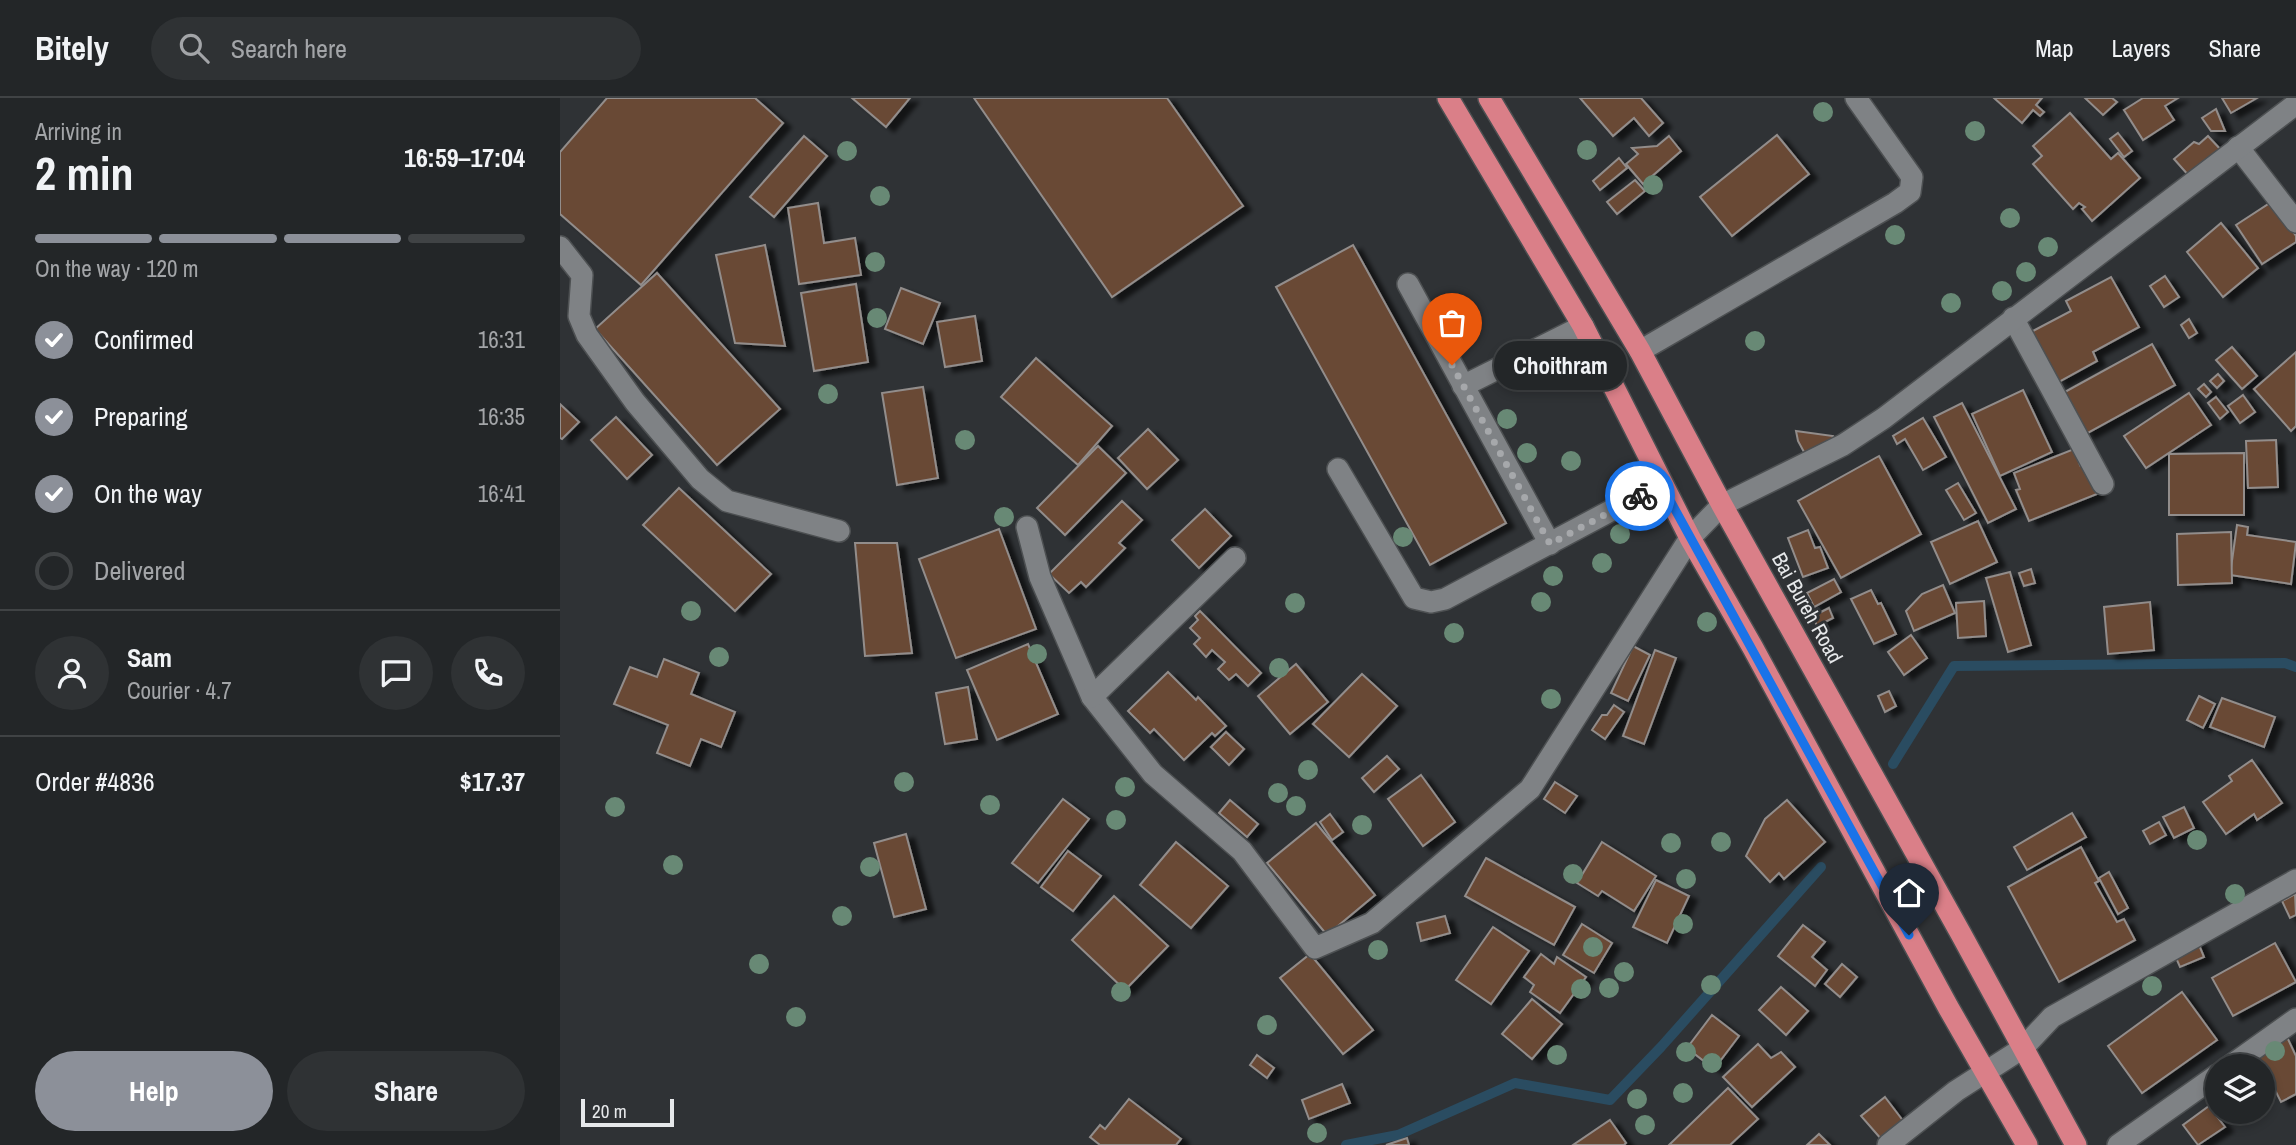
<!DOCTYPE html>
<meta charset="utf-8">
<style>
:root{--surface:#232628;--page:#2f3234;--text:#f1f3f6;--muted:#a3a5a8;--line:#404345;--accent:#8c9099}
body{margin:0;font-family:"Archivo Narrow",sans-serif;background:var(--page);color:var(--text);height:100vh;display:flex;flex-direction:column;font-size:26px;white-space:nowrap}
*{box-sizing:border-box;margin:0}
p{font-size:23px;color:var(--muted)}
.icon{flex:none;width:38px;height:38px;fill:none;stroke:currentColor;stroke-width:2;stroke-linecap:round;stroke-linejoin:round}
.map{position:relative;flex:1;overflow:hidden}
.side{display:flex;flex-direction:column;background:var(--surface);width:560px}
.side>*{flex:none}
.tools{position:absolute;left:1645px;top:956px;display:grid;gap:14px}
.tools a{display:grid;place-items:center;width:70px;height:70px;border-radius:50%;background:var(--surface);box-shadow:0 4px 10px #0003,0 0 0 2px var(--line);font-size:35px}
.scale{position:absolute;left:21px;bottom:18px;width:93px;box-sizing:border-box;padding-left:7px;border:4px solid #e6e8ea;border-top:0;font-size:19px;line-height:24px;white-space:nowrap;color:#e6e8ea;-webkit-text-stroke:5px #2f3235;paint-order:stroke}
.pin{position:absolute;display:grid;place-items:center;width:60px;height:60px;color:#fff;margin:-72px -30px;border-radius:50% 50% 50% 0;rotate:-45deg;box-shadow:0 0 7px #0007}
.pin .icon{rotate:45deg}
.courier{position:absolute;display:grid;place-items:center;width:70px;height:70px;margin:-35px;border:5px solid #1a73e8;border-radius:50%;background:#fff;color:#222;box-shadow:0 2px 9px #0007}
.bubble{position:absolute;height:49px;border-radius:24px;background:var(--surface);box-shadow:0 4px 10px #0003,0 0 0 2px var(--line);font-size:23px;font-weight:700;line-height:49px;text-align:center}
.overview em{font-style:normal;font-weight:700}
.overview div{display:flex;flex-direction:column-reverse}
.overview{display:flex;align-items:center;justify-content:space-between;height:119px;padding:0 35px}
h1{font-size:46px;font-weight:700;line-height:52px}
.bar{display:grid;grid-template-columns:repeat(4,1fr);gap:10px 7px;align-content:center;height:84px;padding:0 35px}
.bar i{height:9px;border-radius:5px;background:var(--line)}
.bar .selected{background:var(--accent)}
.bar p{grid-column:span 4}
.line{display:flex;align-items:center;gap:18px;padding:0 35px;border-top:2px solid var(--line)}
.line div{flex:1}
.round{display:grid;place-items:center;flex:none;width:74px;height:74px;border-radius:37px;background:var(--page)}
ol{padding:0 35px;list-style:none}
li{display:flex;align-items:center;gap:21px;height:77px}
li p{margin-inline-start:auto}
li .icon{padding:7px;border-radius:50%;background:var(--accent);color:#fff;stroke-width:4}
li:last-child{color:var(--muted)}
li i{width:38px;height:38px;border:4px solid var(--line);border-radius:50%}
.primary-button{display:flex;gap:14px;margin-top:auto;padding:14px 35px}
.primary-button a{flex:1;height:80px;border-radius:42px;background:var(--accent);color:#fff;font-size:28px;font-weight:700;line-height:80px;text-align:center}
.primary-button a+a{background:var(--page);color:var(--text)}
header{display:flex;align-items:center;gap:42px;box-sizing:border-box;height:98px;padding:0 35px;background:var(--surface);border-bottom:2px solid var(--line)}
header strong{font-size:33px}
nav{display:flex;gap:38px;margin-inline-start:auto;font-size:24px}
.search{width:490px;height:63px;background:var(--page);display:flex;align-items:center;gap:18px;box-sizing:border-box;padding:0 24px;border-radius:38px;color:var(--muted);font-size:26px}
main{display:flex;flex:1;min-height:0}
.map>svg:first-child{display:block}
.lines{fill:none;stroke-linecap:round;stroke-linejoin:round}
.stream{stroke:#2a4c61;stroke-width:10}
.building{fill:#694836;stroke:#928d8b;stroke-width:2;filter:url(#shadow)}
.minor-casing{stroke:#4d5052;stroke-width:24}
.highway-casing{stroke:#4d5052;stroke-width:24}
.minor{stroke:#7f8285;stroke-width:21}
.highway{stroke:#da7f88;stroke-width:21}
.tree{fill:#688975}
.done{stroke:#a6a8ab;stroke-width:7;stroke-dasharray:0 12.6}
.route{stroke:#1a73e8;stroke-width:9}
.labels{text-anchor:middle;stroke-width:6;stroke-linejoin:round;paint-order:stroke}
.street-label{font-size:21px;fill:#e6e8ea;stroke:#2f3235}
</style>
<header>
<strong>Bitely</strong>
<div class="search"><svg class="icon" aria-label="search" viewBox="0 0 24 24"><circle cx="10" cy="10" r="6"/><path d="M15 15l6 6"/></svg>Search here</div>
<nav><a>Map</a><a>Layers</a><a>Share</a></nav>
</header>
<main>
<section class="side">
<div class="overview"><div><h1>2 min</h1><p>Arriving in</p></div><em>16:59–17:04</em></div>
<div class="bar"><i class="selected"></i><i class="selected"></i><i class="selected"></i><i></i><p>On the way · 120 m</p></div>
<ol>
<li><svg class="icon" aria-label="check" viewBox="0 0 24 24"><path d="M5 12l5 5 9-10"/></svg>Confirmed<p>16:31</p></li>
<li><svg class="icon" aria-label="check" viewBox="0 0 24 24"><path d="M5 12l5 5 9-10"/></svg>Preparing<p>16:35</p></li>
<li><svg class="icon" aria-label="check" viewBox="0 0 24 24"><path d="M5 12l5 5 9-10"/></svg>On the way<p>16:41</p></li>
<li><i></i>Delivered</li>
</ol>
<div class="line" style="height:126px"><a class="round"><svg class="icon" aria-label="person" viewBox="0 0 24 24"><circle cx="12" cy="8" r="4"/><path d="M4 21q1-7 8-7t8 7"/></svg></a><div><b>Sam</b><p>Courier · 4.7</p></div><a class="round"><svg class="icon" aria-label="chat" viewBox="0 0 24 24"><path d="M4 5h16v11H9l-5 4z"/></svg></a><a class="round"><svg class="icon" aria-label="phone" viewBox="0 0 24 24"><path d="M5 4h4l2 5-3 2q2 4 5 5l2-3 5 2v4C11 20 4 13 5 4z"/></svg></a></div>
<div class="line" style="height:91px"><div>Order #4836</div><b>$17.37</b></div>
<div class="primary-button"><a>Help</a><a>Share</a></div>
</section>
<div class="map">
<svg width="1736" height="1047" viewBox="0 0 1736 1047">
<defs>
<filter id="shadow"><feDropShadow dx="8" dy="4.5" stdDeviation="2" flood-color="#0009"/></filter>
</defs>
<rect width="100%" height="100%" fill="#2f3235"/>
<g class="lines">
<g class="stream">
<path d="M1333 666 1394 568 1725 565 1736 569"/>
<path d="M786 1047 838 1037 955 985 1050 1002 1101 949 1261 769"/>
</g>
</g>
<g class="building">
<path d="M47 0H195L223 25 81 187 0 116V54Z"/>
<path d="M292 0H350L326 29Z"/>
<path d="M414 0H607L683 108 552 199Z"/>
<path d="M1020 0H1081L1103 25 1089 38 1074 20 1053 38Z"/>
<path d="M1434 0H1482L1476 7 1484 14 1480 18 1473 12 1462 25Z"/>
<path d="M1525 0H1552L1557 4 1543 17Z"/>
<path d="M1583 0H1618L1605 8 1614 22 1583 42 1564 12Z"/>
<path d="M1662 0H1697L1671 15Z"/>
<path d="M1656 11 1665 33H1651L1642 20Z"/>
<path d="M1510 15 1551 61 1558 55 1580 80 1532 123 1522 111 1525 109 1519 105 1513 111 1473 66 1482 58 1473 48Z"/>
<path d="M1558 35 1572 53 1564 59 1550 41Z"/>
<path d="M1217 37 1249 76 1172 138 1140 99Z"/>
<path d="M244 38 267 58 214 119 190 99Z"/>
<path d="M1109 38 1121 53 1083 86 1066 66 1078 56 1072 50 1097 48Z"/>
<path d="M1648 38 1661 52 1630 79 1614 61 1634 44 1639 46Z"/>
<path d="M1059 60 1067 70 1040 92 1033 83Z"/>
<path d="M1075 82 1085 93 1057 116 1047 104Z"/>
<path d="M1713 103 1736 138V144L1702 166 1676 127Z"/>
<path d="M258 105 264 145 295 140 301 177 239 186 228 110Z"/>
<path d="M1661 125 1698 170 1663 199 1627 154Z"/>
<path d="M205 147 225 248 175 245 156 157Z"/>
<path d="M793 147 946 425 870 467 716 189Z"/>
<path d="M97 175 220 311 157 367 35 231Z"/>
<path d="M1605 178 1619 199 1604 209 1590 188Z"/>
<path d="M1551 179 1579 229 1533 254 1537 263 1499 284 1471 234 1511 213 1506 203Z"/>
<path d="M296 186 308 264 254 273 241 195Z"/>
<path d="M341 190 380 205 363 246 325 231Z"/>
<path d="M415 218 422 263 385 269 377 224Z"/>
<path d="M1629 221 1637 235 1629 240 1621 227Z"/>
<path d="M1592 246 1615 287 1526 336 1503 295Z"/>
<path d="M1672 249 1697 278 1682 291 1656 262Z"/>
<path d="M1736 254V328L1731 333 1694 291Z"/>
<path d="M476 260 552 328 518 367 441 299Z"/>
<path d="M1658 276 1664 283 1657 290 1650 283Z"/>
<path d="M1644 286 1651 294 1646 299 1638 291Z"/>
<path d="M363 289 378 380 337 387 322 295Z"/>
<path d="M1463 292 1492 354 1440 378 1412 316Z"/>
<path d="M1629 295 1651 327 1586 370 1564 338Z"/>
<path d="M1683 297 1695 314 1680 325 1668 308Z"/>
<path d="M1656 299 1668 314 1660 321 1648 305Z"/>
<path d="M1402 305 1456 411 1428 425 1374 319Z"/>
<path d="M0 306 19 324 2 341 0 340Z"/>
<path d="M56 319 92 357 67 381 31 342Z"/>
<path d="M1363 320 1386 359 1363 372 1345 341 1337 346 1333 338Z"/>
<path d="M588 331 618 362 587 391 558 360Z"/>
<path d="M1236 333 1273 338 1270 351 1258 356 1244 354 1238 343Z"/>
<path d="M1716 342 1718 389 1688 390 1686 343Z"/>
<path d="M538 348 566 375 505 437 477 410Z"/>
<path d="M1514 351 1520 367 1523 364 1537 396 1469 423 1456 392 1460 391 1454 375Z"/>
<path d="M1684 355V417H1609V356Z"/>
<path d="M1319 358 1361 436 1281 480 1238 403Z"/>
<path d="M1398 385 1416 415 1404 422 1386 392Z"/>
<path d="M119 390 211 476 175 513 83 427Z"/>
<path d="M562 403 582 422 559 445 565 450 526 489 521 484 509 495 489 476Z"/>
<path d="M645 411 671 438 639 470 612 442Z"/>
<path d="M1418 423 1437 464 1390 486 1371 444Z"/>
<path d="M1677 427 1688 429 1687 437 1736 444 1731 486 1670 477Z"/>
<path d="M439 431 476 531 396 560 359 461Z"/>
<path d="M1248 432 1255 450 1260 449 1268 470 1243 479 1228 440Z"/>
<path d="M1671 434 1672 485 1618 487 1617 436Z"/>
<path d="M295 445H337L352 555 305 558Z"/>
<path d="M1471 471 1475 485 1464 488 1459 475Z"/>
<path d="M1450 474 1471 547 1448 554 1426 480Z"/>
<path d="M1274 481 1281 494 1254 509 1247 495Z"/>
<path d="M1383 487 1395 515 1354 533 1346 513 1362 496Z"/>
<path d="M1311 492 1318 506 1321 505 1336 536 1314 546 1291 501Z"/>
<path d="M1424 503 1426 538 1398 540 1396 505Z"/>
<path d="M1590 504 1594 552 1548 556 1544 509Z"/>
<path d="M1269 510 1273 520 1257 528 1253 518Z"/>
<path d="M640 513 701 575 688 588 676 576 669 582 658 571 665 564 652 552 646 559 634 546 640 540 630 530 638 522 635 518Z"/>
<path d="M1351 537 1367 560 1344 577 1328 554Z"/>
<path d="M468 546 498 616 437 642 407 572Z"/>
<path d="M1073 548 1090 557 1068 603 1051 595Z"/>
<path d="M1095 552 1116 560 1084 646 1063 638Z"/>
<path d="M104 561 139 575 131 596 175 614 161 649 141 641 130 668 97 655 108 627 54 606 70 569 97 579Z"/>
<path d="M736 566 768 604 730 636 698 598Z"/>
<path d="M608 574 636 602 638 599 666 628 655 638 652 635 624 662 594 631 590 635 568 613Z"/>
<path d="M802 576 837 608 789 659 753 626Z"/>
<path d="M408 589 417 641 385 646 376 595Z"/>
<path d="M1329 593 1336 608 1325 614 1318 598Z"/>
<path d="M1639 598 1655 606 1643 630 1627 622Z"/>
<path d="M1662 600 1715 619 1704 649 1650 629Z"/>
<path d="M1054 607 1064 614 1045 641 1032 632 1042 617H1047Z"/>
<path d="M666 634 684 651 669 667 651 649Z"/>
<path d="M827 658 839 671 814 694 802 680Z"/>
<path d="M1692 662 1722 705 1697 722 1694 716 1666 736 1643 704 1672 683 1669 678Z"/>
<path d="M861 677 895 724 863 748 828 701Z"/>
<path d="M995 684 1017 698 1005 715 984 701Z"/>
<path d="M503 701 529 721 478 785 452 765Z"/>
<path d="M670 702 698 726 687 739 659 715Z"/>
<path d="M1227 702 1265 744 1224 781 1219 775 1210 784 1186 758 1205 721Z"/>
<path d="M1624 709 1634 730 1614 740 1603 719Z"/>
<path d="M1512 715 1526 739 1467 772 1454 749Z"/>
<path d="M770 716 783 734 772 742 760 724Z"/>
<path d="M1599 724 1606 737 1590 746 1583 733Z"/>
<path d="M756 725 815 797 767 837 707 765Z"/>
<path d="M346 736 366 811 334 819 314 745Z"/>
<path d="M616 744 668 788 631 830 580 787Z"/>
<path d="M1042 744 1096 778 1074 813 1042 793 1038 798 1017 785Z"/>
<path d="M1521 749 1539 783 1535 785 1557 824 1564 821 1575 842 1499 884 1448 789Z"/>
<path d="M508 753 541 778 513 813 481 789Z"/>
<path d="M926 760 1015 809 994 847 905 798Z"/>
<path d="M1549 774 1568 810 1558 816 1539 780Z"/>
<path d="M1096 782 1129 798 1107 845 1073 829Z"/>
<path d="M1735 796 1736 817 1730 820 1722 803Z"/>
<path d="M554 798 608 848 565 892 512 842Z"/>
<path d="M885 818 890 835 861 843 857 825Z"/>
<path d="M1022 826 1052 845 1034 875 1003 857Z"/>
<path d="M1243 827 1265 844 1252 859 1267 872 1255 888 1218 858Z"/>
<path d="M933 829 969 853 931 906 896 882Z"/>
<path d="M1637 842 1644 859 1620 869 1613 853Z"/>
<path d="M1715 845 1736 884 1673 918 1652 880Z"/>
<path d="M750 856 813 932 783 956 720 880Z"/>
<path d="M981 856 994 866 997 859 1026 879 1000 915 970 894 974 887 964 879Z"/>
<path d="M1282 866 1297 879 1280 899 1265 886Z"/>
<path d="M1221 889 1248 913 1226 937 1199 912Z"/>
<path d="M1622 894 1657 942 1582 995 1548 948Z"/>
<path d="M972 901 1002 926 972 961 942 936Z"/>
<path d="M1152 917 1179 938 1154 971 1127 950Z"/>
<path d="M1727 939 1736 958V996L1721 1004 1696 954Z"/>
<path d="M1198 946 1211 960 1221 954 1235 969 1192 1009 1163 979Z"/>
<path d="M697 957 714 970 707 980 690 967Z"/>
<path d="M782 986 790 1005 749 1021 742 1002Z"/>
<path d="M1168 990 1198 1021 1170 1047H1109Z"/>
<path d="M1325 999 1344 1024 1322 1042 1301 1018Z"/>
<path d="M569 1001 621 1041 616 1047H540L530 1039 540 1027 545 1031Z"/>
<path d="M1649 1008 1665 1029 1638 1047 1623 1027Z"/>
<path d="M1050 1022 1066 1045 1064 1047H1013Z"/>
<path d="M1259 1036 1270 1047H1247Z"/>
<path d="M847 1040 849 1047H826Z"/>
</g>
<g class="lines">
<g class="minor-casing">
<g id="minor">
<path d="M1678 49 1736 124"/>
<path d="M0 149 22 177 19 218 27 237 75 304 140 381 167 403 279 433"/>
<path d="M848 186 990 446"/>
<path d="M1453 220 1543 386"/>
<path d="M1080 253 1335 105 1350 94 1352 79 1296 0"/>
<path d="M903 288 1023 228"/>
<path d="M778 371 854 500 871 504 885 501 1101 386"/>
<path d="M467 429 480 479 532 599 593 676 682 753 755 850 812 825 970 691 1130 440 1162 407 1283 347 1324 320 1736 6"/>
<path d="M532 599 675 460"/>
<path d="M1670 968 1736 921"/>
<path d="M1328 1047 1396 993 1463 950 1492 919 1736 782"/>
<path d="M1558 1047 1657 977"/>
</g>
</g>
<g class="highway-casing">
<g id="highway">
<path d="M888 0 1023 228 1130 440 1193 550 1388 909 1467 1047"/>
<path d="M929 0 1080 253 1162 407 1401 836 1516 1047"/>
</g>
</g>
<use href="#minor" class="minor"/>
<use href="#highway" class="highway"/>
</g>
<g class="tree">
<circle cx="1263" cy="14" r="10"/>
<circle cx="1415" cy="33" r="10"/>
<circle cx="1027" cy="52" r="10"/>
<circle cx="287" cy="53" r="10"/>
<circle cx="1093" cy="87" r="10"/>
<circle cx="320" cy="98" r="10"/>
<circle cx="1450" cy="120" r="10"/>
<circle cx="1335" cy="137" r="10"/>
<circle cx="1488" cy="149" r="10"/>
<circle cx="315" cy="164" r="10"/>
<circle cx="1466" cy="174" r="10"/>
<circle cx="1442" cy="193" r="10"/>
<circle cx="1391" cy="205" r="10"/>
<circle cx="887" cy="214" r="10"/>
<circle cx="317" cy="220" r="10"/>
<circle cx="1195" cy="243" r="10"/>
<circle cx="268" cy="296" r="10"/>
<circle cx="947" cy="321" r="10"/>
<circle cx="405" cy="342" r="10"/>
<circle cx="967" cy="355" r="10"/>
<circle cx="1011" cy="363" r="10"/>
<circle cx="444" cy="419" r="10"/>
<circle cx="1060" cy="436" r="10"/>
<circle cx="843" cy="439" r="10"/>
<circle cx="1042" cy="465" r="10"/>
<circle cx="993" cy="478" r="10"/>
<circle cx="981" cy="504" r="10"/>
<circle cx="735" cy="505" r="10"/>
<circle cx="131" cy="513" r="10"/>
<circle cx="1147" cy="524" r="10"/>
<circle cx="894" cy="535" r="10"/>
<circle cx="477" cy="556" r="10"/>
<circle cx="159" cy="559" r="10"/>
<circle cx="719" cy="570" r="10"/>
<circle cx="991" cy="601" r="10"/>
<circle cx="748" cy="672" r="10"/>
<circle cx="344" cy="684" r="10"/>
<circle cx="565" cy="689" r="10"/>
<circle cx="718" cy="695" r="10"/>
<circle cx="430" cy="707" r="10"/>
<circle cx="736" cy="708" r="10"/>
<circle cx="55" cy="709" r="10"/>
<circle cx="556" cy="722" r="10"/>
<circle cx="802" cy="727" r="10"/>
<circle cx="1637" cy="742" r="10"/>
<circle cx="1161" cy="744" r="10"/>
<circle cx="1111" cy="745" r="10"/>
<circle cx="113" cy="767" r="10"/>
<circle cx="310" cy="769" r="10"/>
<circle cx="1013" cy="776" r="10"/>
<circle cx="1126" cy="781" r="10"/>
<circle cx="1675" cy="796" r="10"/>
<circle cx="282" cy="818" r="10"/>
<circle cx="1123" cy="826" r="10"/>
<circle cx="1033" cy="849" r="10"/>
<circle cx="818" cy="852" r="10"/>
<circle cx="199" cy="866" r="10"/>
<circle cx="1064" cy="874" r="10"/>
<circle cx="1151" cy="887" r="10"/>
<circle cx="1592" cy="888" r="10"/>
<circle cx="1049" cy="890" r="10"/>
<circle cx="1021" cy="891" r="10"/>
<circle cx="561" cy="894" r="10"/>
<circle cx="236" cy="919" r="10"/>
<circle cx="707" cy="927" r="10"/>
<circle cx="1715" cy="953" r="10"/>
<circle cx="1126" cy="954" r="10"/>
<circle cx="997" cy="957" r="10"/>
<circle cx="1152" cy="965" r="10"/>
<circle cx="1123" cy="995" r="10"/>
<circle cx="1077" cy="1001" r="10"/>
<circle cx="1085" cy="1027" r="10"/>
<circle cx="757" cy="1035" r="10"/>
</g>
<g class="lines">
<path class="done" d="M892 267 990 446 1080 398"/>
<path class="route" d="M1080 398 1101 386 1349 837"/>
</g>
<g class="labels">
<g class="street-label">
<text transform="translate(1247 510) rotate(61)" y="7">Bai Bureh Road</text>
</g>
</g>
</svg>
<div class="tools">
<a><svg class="icon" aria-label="layers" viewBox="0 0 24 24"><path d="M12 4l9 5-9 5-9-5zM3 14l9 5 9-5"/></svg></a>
</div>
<div class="scale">20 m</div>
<div class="pin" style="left:892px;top:267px;background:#ea580c"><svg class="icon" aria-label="bag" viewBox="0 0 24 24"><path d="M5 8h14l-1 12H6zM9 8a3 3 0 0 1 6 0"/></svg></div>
<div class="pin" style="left:1349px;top:837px;background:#1f2937"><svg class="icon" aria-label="home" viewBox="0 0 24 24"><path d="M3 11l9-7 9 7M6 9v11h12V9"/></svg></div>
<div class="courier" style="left:1080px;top:398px"><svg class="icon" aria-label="bike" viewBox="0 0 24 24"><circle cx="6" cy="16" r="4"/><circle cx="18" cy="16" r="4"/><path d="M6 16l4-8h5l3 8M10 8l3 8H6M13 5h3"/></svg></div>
<div class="bubble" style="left:934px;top:243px;width:133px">Choithram</div>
</div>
</main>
